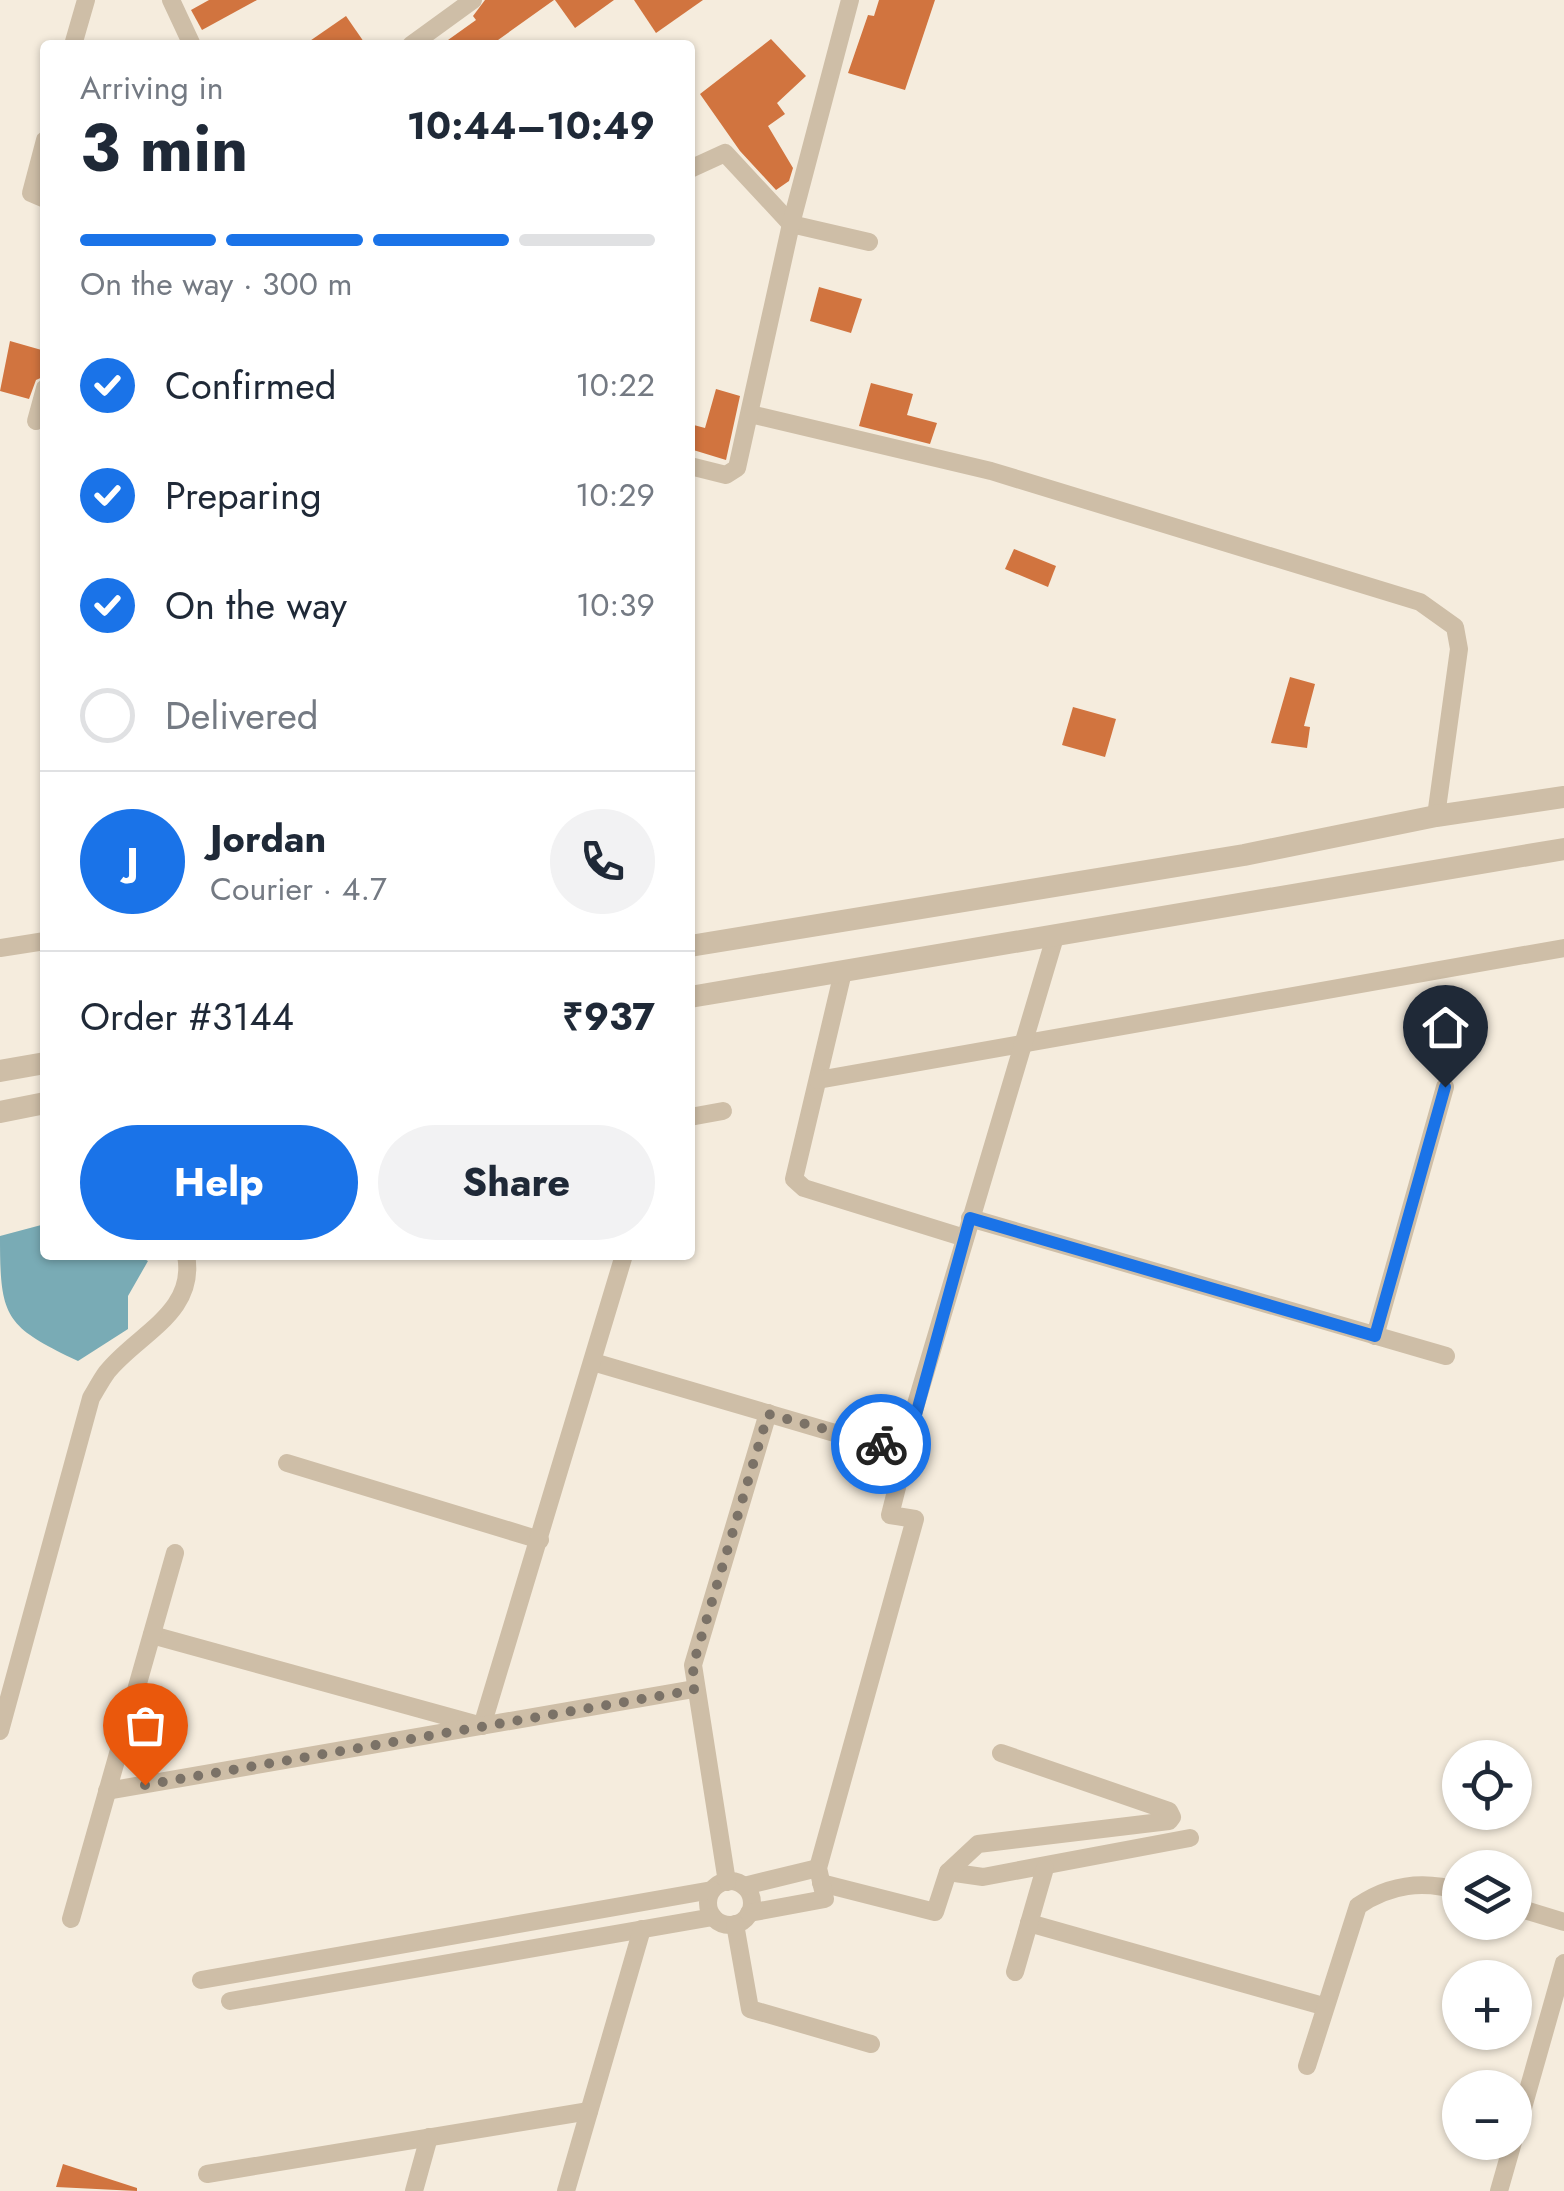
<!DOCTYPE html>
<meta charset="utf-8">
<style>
:root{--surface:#fff;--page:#f2f2f3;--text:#1f2937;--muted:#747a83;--line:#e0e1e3;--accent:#1a73e8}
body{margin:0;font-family:Jost,sans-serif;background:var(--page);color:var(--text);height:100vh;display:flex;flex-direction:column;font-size:38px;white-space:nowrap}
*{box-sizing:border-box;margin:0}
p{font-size:32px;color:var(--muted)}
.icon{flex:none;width:55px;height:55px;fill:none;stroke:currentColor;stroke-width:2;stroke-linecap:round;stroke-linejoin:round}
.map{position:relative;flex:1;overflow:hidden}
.sheet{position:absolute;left:40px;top:40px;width:655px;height:1220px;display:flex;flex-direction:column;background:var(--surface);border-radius:10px;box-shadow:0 2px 8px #0004}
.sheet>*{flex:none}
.tools{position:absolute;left:1442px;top:1740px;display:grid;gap:20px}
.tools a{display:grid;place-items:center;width:90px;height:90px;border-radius:50%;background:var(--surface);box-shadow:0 2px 8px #0004;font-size:50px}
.pin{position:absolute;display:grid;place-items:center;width:85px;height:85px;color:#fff;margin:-102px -42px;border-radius:50% 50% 50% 0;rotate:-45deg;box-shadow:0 0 10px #0007}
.pin .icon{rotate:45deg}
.courier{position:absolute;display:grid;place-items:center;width:100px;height:100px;margin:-50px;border:8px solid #1a73e8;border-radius:50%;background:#fff;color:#222;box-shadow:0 2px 12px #0007}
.head em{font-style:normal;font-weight:700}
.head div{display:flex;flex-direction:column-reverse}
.head{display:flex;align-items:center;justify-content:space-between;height:170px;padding:0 40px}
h1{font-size:65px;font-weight:700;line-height:75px}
.bar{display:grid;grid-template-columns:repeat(4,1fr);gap:15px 10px;align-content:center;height:120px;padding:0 40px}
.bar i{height:12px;border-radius:8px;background:var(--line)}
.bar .active{background:var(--accent)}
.bar p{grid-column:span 4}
.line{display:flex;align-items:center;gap:25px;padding:0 40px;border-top:2px solid var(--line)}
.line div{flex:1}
.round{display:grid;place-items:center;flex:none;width:105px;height:105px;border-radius:52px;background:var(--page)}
ol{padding:0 40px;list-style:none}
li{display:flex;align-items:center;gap:30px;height:110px}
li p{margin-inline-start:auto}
li .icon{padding:10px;border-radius:50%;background:var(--accent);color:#fff;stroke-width:4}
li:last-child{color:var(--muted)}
li i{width:55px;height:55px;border:5px solid var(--line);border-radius:50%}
.primary-button{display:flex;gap:20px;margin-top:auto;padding:20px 40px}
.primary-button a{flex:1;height:115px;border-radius:60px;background:var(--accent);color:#fff;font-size:40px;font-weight:700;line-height:115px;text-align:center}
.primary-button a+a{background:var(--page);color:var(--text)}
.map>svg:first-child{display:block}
.water{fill:#79abb5}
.building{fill:#d1743f}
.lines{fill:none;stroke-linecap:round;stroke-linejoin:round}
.minor{stroke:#cebea7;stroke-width:18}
.tertiary{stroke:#cebea7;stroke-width:22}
.done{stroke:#7b7267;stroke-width:10;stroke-dasharray:0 18}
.route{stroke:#1a73e8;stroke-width:12}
</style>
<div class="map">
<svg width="1564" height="2191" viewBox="0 0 1564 2191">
<rect width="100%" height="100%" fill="#f5ecdd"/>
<path class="water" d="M45 1224V1255H137L148 1261 128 1296V1329L78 1361C4 1326 0 1317 0 1236Z"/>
<g class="building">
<path d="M209 0H257L202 30 191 10Z"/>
<path d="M485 0H554L491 45H441L476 20 473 16Z"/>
<path d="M555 0H614L575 28Z"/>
<path d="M634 0H703L656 33Z"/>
<path d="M879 0H935L905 90 848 73 868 15 874 16Z"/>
<path d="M346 16 366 45H304Z"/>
<path d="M771 39 806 76 777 103 785 114 768 126 793 168 789 181 776 190 740 151 700 94Z"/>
<path d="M819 287 862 299 851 333 810 321Z"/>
<path d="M10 341 45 351V376L36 380 29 399 0 391Z"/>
<path d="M871 383 913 394 907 415 937 423 930 444 859 426Z"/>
<path d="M716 389 740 396 726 460 690 449V424L705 428Z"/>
<path d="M1014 549 1056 566 1048 587 1005 569Z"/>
<path d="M1290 677 1315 684 1304 726 1310 727 1307 748 1271 743Z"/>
<path d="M1073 707 1116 719 1105 757 1062 745Z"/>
<path d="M63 2164 137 2188V2191L56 2187Z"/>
</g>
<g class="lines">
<g class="minor">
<path d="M171 0 192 45"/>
<path d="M73 45 86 0"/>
<path d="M411 45 473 0"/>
<path d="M45 140 31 193 45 199"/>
<path d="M690 169 725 153 791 224 869 242"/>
<path d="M750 414 991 471 1420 602 1455 627 1459 649 1436 816"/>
<path d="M36 421 45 388"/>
<path d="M690 466 726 475 737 468 791 224 850 0"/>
<path d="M0 948 45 941"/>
<path d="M843 972 794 1179 804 1188 965 1238"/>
<path d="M818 1080 1564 948"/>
<path d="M690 1117 723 1111"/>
<path d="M970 1218 1446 1356"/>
<path d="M1375 1336 1445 1087"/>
<path d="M593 1362 862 1441 891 1446 905 1441 1055 937"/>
<path d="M287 1463 540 1540"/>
<path d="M152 1635 482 1726 624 1255"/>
<path d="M0 1731 91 1398C96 1390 101 1380 107 1372 137 1334 197 1313 186 1255"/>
<path d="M107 1791 694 1689"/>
<path d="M948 1872 983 1877 1190 1838"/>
<circle cx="730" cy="1903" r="22"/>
<path d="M727 1882 693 1665 768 1413"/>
<path d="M821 1883 935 1912 948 1872 978 1844 1169 1821 1172 1817 1169 1811 1001 1753"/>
<path d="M744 1886 818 1868"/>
<path d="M1515 1907 1564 1922"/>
<path d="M749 1913 825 1899 818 1868 915 1519 890 1515 911 1432"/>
<path d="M71 1919 175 1553"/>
<path d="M1029 1923 1323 2006"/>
<path d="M735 1924 750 2009 871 2044"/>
<path d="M1015 1972 1045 1868"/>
<path d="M201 1980 712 1890"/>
<path d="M230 2001 713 1917"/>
<path d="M1307 2066 1358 1906C1390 1884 1423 1880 1460 1891"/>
<path d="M1515 2136 1564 1963"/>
<path d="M207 2174 589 2111"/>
<path d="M414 2191 429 2137"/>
<path d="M566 2191 642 1929"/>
<path d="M1499 2191 1513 2142"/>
</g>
<g class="tertiary">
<path d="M690 946 1244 855 1436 816 1564 797"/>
<path d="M690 997 1564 849"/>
<path d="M0 1071 45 1063"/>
<path d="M0 1112 45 1103"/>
</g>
</g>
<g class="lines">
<path class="done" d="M145 1785 694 1690 693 1665 768 1414 881 1444"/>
<path class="route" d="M881 1444 905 1441 914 1422 970 1218 1375 1336 1445 1087"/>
</g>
</svg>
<div class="tools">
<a><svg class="icon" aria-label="locate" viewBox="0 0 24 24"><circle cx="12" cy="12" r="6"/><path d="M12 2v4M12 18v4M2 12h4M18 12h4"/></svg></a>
<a><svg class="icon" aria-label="layers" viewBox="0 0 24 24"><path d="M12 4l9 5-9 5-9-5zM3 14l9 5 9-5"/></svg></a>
<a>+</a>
<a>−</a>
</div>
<div class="pin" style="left:145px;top:1785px;background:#ea580c"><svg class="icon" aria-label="bag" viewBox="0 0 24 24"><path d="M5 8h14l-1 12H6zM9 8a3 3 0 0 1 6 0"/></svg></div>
<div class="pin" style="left:1445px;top:1087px;background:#1f2937"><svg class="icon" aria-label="home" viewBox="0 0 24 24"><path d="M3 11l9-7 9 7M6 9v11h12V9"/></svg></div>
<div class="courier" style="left:881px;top:1444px"><svg class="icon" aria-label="bike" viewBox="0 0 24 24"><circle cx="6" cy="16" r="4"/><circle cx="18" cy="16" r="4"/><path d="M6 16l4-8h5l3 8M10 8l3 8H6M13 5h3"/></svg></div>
<section class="sheet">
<div class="head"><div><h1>3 min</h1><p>Arriving in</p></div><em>10:44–10:49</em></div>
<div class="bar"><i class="active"></i><i class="active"></i><i class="active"></i><i></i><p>On the way · 300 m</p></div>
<ol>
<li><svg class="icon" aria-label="check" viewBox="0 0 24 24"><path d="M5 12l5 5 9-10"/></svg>Confirmed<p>10:22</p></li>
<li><svg class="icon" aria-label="check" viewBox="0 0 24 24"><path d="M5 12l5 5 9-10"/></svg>Preparing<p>10:29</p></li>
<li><svg class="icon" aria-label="check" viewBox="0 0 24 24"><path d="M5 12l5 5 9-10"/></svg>On the way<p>10:39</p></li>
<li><i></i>Delivered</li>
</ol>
<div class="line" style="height:180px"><b class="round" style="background:var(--accent);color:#fff">J</b><div><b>Jordan</b><p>Courier · 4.7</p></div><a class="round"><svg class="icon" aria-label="phone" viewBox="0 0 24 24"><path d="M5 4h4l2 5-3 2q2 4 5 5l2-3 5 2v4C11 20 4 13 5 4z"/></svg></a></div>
<div class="line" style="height:130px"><div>Order #3144</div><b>₹937</b></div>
<div class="primary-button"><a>Help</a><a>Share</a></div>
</section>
</div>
